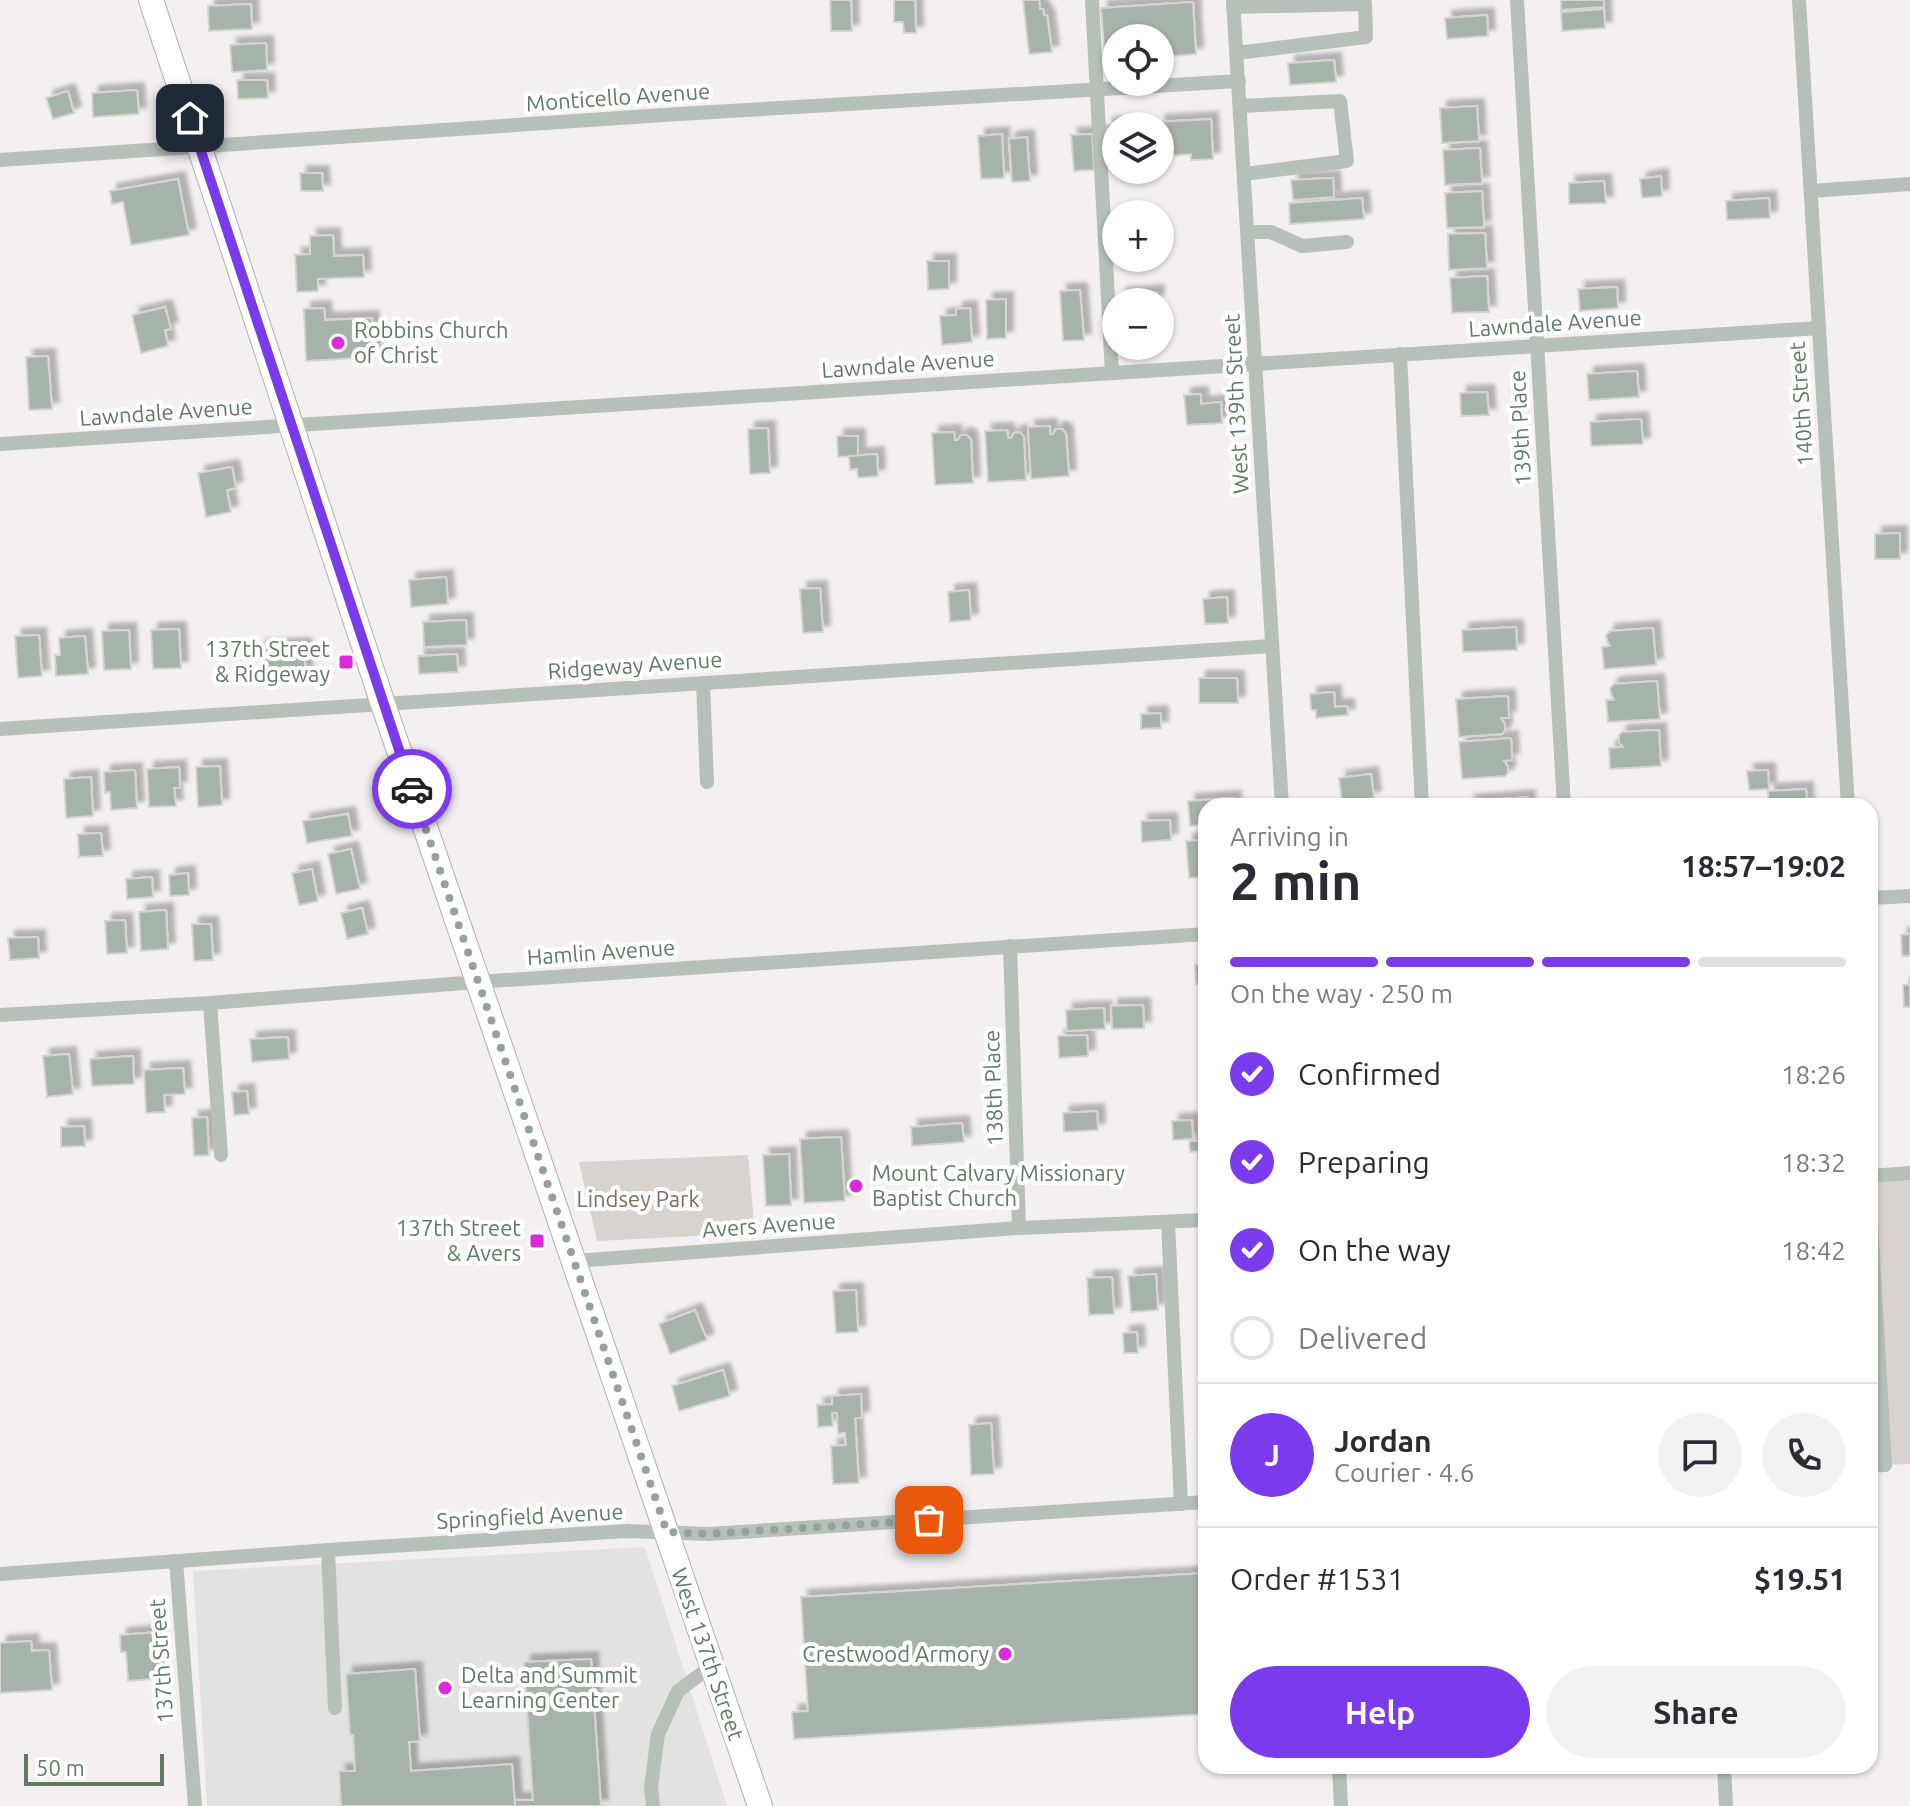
<!DOCTYPE html>
<meta charset="utf-8">
<style>
:root{--surface:#fff;--page:#f2f2f3;--text:#2b2b33;--muted:#7c7c81;--line:#e1e1e2;--accent:#7c3aed}
body{margin:0;font-family:Ubuntu,sans-serif;background:var(--page);color:var(--text);height:100vh;display:flex;flex-direction:column;font-size:30px;white-space:nowrap}
*{box-sizing:border-box;margin:0}
p{font-size:26px;color:var(--muted)}
.icon{flex:none;width:44px;height:44px;fill:none;stroke:currentColor;stroke-width:2;stroke-linecap:round;stroke-linejoin:round}
.map{position:relative;flex:1;overflow:hidden}
.details{position:absolute;left:1198px;top:798px;width:680px;height:976px;display:flex;flex-direction:column;background:var(--surface);border-radius:24px;box-shadow:0 2px 6px #0004}
.details>*{flex:none}
.tools{position:absolute;left:1102px;top:24px;display:grid;gap:16px}
.tools a{display:grid;place-items:center;width:72px;height:72px;border-radius:50%;background:var(--surface);box-shadow:0 2px 6px #0004;font-size:40px}
.scale{position:absolute;left:24px;bottom:20px;width:140px;box-sizing:border-box;padding-left:8px;border:4px solid #607a66;border-top:0;font-size:22px;line-height:28px;white-space:nowrap;color:#607a66;-webkit-text-stroke:6px #fff;paint-order:stroke}
.pin{position:absolute;display:grid;place-items:center;width:68px;height:68px;color:#fff;margin:-34px;border-radius:16px;box-shadow:0 4px 12px #0006}
.courier{position:absolute;display:grid;place-items:center;width:80px;height:80px;margin:-40px;border:6px solid #7c3aed;border-radius:50%;background:#fff;color:#222;box-shadow:0 2px 10px #0007}
.headline em{font-style:normal;font-weight:700}
.headline div{display:flex;flex-direction:column-reverse}
.headline{display:flex;align-items:center;justify-content:space-between;height:136px;padding:0 32px}
h1{font-size:52px;font-weight:700;line-height:60px}
.bar{display:grid;grid-template-columns:repeat(4,1fr);gap:12px 8px;align-content:center;height:96px;padding:0 32px}
.bar i{height:10px;border-radius:6px;background:var(--line)}
.bar .active{background:var(--accent)}
.bar p{grid-column:span 4}
.line{display:flex;align-items:center;gap:20px;padding:0 32px;border-top:2px solid var(--line)}
.line div{flex:1}
.round{display:grid;place-items:center;flex:none;width:84px;height:84px;border-radius:42px;background:var(--page)}
ol{padding:0 32px;list-style:none}
li{display:flex;align-items:center;gap:24px;height:88px}
li p{margin-inline-start:auto}
li .icon{padding:8px;border-radius:50%;background:var(--accent);color:#fff;stroke-width:4}
li:last-child{color:var(--muted)}
li i{width:44px;height:44px;border:4px solid var(--line);border-radius:50%}
.primary-button{display:flex;gap:16px;margin-top:auto;padding:16px 32px}
.primary-button a{flex:1;height:92px;border-radius:48px;background:var(--accent);color:#fff;font-size:32px;font-weight:700;line-height:92px;text-align:center}
.primary-button a+a{background:var(--page);color:var(--text)}
.map>svg:first-child{display:block}
.built{fill:#e2e2e0}
.green{fill:#d9d3d0}
.building{fill:#a6b3a8;stroke:#d5d3d4;stroke-width:2;filter:url(#shadow)}
.lines{fill:none;stroke-linecap:round;stroke-linejoin:round}
.major-casing{stroke:#aab3ac;stroke-width:26}
.minor{stroke:#b6bfb8;stroke-width:14}
.major{stroke:#fff;stroke-width:24}
.done{stroke:#94a397;stroke-width:8;stroke-dasharray:0 14.4}
.route{stroke:#7c3aed;stroke-width:10}
.poi-dot{fill:#da2adb;stroke:#fff;stroke-width:3}
.labels{text-anchor:middle;stroke-width:8;stroke-linejoin:round;paint-order:stroke}
.street-label{font-size:22px;fill:#607a66;stroke:#fff}
.poi-label{font-size:22px;fill:#607a66;stroke:#fff;text-anchor:start}
.park-label{font-size:22px;fill:#786e63;stroke:#fff}
</style>
<div class="map">
<svg width="1910" height="1806" viewBox="0 0 1910 1806">
<defs>
<filter id="shadow"><feDropShadow dx="7" dy="-7" stdDeviation="2" flood-color="#0004"/></filter>
</defs>
<rect width="100%" height="100%" fill="#f4f0f1"/>
<path class="built" d="M645 1547 727 1806H207L193 1571Z"/>
<g class="green">
<path d="M748 1155 755 1233 597 1241 579 1162Z"/>
<path d="M1910 1173V1464L1885 1465 1870 1206V1176Z"/>
</g>
<g class="building">
<path d="M830 0H851L852 31H831Z"/>
<path d="M894 0H915L916 33H904L903 22H894Z"/>
<path d="M1023 0H1039L1040 9H1043L1044 15H1047L1052 52 1029 54Z"/>
<path d="M1561 0H1604V7L1561 10Z"/>
<path d="M1193 2 1196 54 1160 57V38H1116V60H1105L1101 8Z"/>
<path d="M251 4 252 29 209 31 208 6Z"/>
<path d="M1604 9 1605 28 1562 31 1561 12Z"/>
<path d="M1487 15 1488 36 1447 39 1445 18Z"/>
<path d="M266 43 267 70 232 72 230 45Z"/>
<path d="M1334 60 1336 82 1290 85 1288 63Z"/>
<path d="M237 80H267L268 98 238 99Z"/>
<path d="M137 90 139 114 93 117 92 93Z"/>
<path d="M68 91 74 113 53 119 46 98Z"/>
<path d="M1477 106 1479 141 1442 143 1440 108Z"/>
<path d="M1211 119 1213 159 1191 160V154L1168 156 1167 139 1160 140V126H1158V122Z"/>
<path d="M1128 123V126H1116V146L1107 147 1106 125Z"/>
<path d="M1002 134 1004 178 981 179 978 136Z"/>
<path d="M1092 134 1094 170 1074 171 1071 135Z"/>
<path d="M1027 137 1030 181 1012 182 1009 139Z"/>
<path d="M1480 148 1482 183 1445 185 1443 150Z"/>
<path d="M300 173H322L323 191H301Z"/>
<path d="M1661 176 1662 196 1642 198 1640 179Z"/>
<path d="M1333 178 1334 197 1293 200 1291 180Z"/>
<path d="M178 179 189 235 131 245 123 202 112 204 110 191Z"/>
<path d="M1604 181 1606 203 1569 204V183Z"/>
<path d="M1482 191 1484 227 1447 228 1445 193Z"/>
<path d="M1362 198 1364 219 1290 224 1289 203Z"/>
<path d="M1769 198 1770 218 1727 220 1726 201Z"/>
<path d="M1485 233 1487 268 1449 270 1448 234Z"/>
<path d="M333 235 334 256 363 255 364 277 318 279V291L297 292 295 255 310 254V236Z"/>
<path d="M927 261H949V289L928 290Z"/>
<path d="M1487 276 1489 312 1452 313 1450 278Z"/>
<path d="M1617 287 1618 308 1580 311 1578 289Z"/>
<path d="M1080 290 1084 340 1063 341 1060 291Z"/>
<path d="M1157 292V302H1121L1120 295Z"/>
<path d="M1006 299V338L987 339 986 300Z"/>
<path d="M165 307 171 329 165 330 168 346 141 353 132 315Z"/>
<path d="M324 308 325 320 372 318 374 357 306 361 304 309Z"/>
<path d="M970 308 972 342 942 345 940 316 956 315V309Z"/>
<path d="M48 356 52 409 29 410 26 357Z"/>
<path d="M1637 371 1639 397 1589 400 1587 374Z"/>
<path d="M1487 392 1489 415 1461 416 1460 393Z"/>
<path d="M1201 394V404L1221 402 1222 423 1187 425 1184 395Z"/>
<path d="M1641 419 1643 444 1591 446 1590 422Z"/>
<path d="M1050 426V434H1053L1056 429H1062L1066 434 1069 476 1031 479 1028 427Z"/>
<path d="M768 428 770 473 750 474 748 429Z"/>
<path d="M1007 430 1008 438H1011L1014 433 1020 432 1024 437 1026 480 988 482 985 431Z"/>
<path d="M954 432 955 440H958L961 435H967L971 440 973 483 935 485 932 433Z"/>
<path d="M837 436H858V456L838 457Z"/>
<path d="M877 454 878 476 858 478 857 469 850 470 849 456Z"/>
<path d="M232 467 236 488 227 490 231 512 206 517 198 473Z"/>
<path d="M1900 533V559H1875V534Z"/>
<path d="M446 577 448 604 411 607 409 580Z"/>
<path d="M820 588 823 632 803 633 800 589Z"/>
<path d="M969 590 971 620 950 622 948 592Z"/>
<path d="M1227 597 1228 623 1205 624 1203 599Z"/>
<path d="M466 620 467 645 424 647 423 622Z"/>
<path d="M1516 627 1517 650 1463 652 1462 630Z"/>
<path d="M1653 628 1656 665 1604 669 1602 647 1610 646 1607 640 1606 635 1610 631Z"/>
<path d="M179 629 181 668 153 669 151 630Z"/>
<path d="M129 630 131 669 104 670 102 631Z"/>
<path d="M39 635 42 676 18 678 15 636Z"/>
<path d="M85 636 88 674 56 676 55 655H60L59 638Z"/>
<path d="M304 645 306 679 262 681 259 647Z"/>
<path d="M457 654 458 672 419 674 418 656Z"/>
<path d="M1199 678H1237L1238 703H1199Z"/>
<path d="M1657 681 1660 719 1608 722 1606 700H1614L1611 694 1610 688 1614 684Z"/>
<path d="M1334 692 1335 707 1347 706 1348 715 1316 718V710H1311L1310 694Z"/>
<path d="M1508 696 1509 718H1501L1505 724V730L1502 734 1459 737 1456 699Z"/>
<path d="M1161 713V728L1141 729V714Z"/>
<path d="M1659 730 1661 766 1610 769 1609 748 1623 747 1619 742V735L1622 732Z"/>
<path d="M1511 738 1512 760 1504 761 1508 767V773L1505 776 1462 779 1459 742Z"/>
<path d="M220 766 222 805 198 807 196 767Z"/>
<path d="M179 767 180 788H174L176 806 149 807 147 769Z"/>
<path d="M135 770 137 808 111 810 110 792 105 793 104 772Z"/>
<path d="M1768 770 1769 789 1749 790 1747 771Z"/>
<path d="M1371 774 1374 798 1342 802 1339 778Z"/>
<path d="M91 777 93 816 66 818 64 779Z"/>
<path d="M1806 789 1807 806H1769L1768 791Z"/>
<path d="M1528 797V806H1468V802Z"/>
<path d="M1234 798V806H1206V825L1190 826 1188 801Z"/>
<path d="M348 814 352 836 307 843 303 821Z"/>
<path d="M1170 820 1171 840 1142 842 1141 821Z"/>
<path d="M101 833 103 856 79 857 78 834Z"/>
<path d="M1206 840V877L1189 878 1186 841Z"/>
<path d="M351 849 360 889 336 894 328 854Z"/>
<path d="M312 869 318 901 299 905 292 873Z"/>
<path d="M188 873 189 895 170 896 169 875Z"/>
<path d="M152 877 153 897 127 899 126 879Z"/>
<path d="M362 908 368 934 347 939 341 913Z"/>
<path d="M166 910 168 949 141 951 139 912Z"/>
<path d="M125 920 127 953 107 954 105 921Z"/>
<path d="M192 924H211L213 960 194 961Z"/>
<path d="M1910 934V956H1902L1901 935Z"/>
<path d="M38 937 39 958 10 960 8 938Z"/>
<path d="M1206 964V984H1196L1195 965Z"/>
<path d="M1903 985H1910V1007H1904Z"/>
<path d="M1143 1005 1144 1028 1112 1029 1111 1006Z"/>
<path d="M1104 1008 1105 1029 1067 1031 1066 1010Z"/>
<path d="M1087 1035 1088 1056 1059 1058 1058 1036Z"/>
<path d="M288 1037 289 1059 252 1062 250 1039Z"/>
<path d="M69 1054 73 1094 47 1097 43 1056Z"/>
<path d="M133 1056 134 1084 92 1086 90 1059Z"/>
<path d="M183 1068 185 1094 164 1095 165 1112 146 1113 144 1070Z"/>
<path d="M247 1091 249 1114 234 1115 232 1092Z"/>
<path d="M1097 1111 1098 1130 1064 1132 1063 1113Z"/>
<path d="M207 1117 209 1155 194 1156 192 1118Z"/>
<path d="M1192 1120 1193 1139 1173 1140 1172 1121Z"/>
<path d="M962 1123 964 1142 912 1146 911 1127Z"/>
<path d="M84 1126 85 1146 61 1147V1127Z"/>
<path d="M841 1137 845 1201 804 1203 800 1139Z"/>
<path d="M1189 1141H1206V1168H1199L1198 1151 1190 1152Z"/>
<path d="M789 1154 791 1205 766 1206 763 1155Z"/>
<path d="M1156 1274 1158 1310 1131 1312 1128 1276Z"/>
<path d="M1112 1277 1114 1314 1089 1315 1087 1278Z"/>
<path d="M856 1290 858 1332 836 1333 833 1291Z"/>
<path d="M695 1310 707 1340 670 1354 659 1324Z"/>
<path d="M1137 1332 1138 1353H1124L1123 1333Z"/>
<path d="M723 1370 730 1396 679 1411 672 1386Z"/>
<path d="M861 1394 862 1418H855L859 1483 833 1484 831 1446 846 1445 845 1433 838 1434 837 1413H832L833 1426 818 1427 817 1405 832 1404V1396Z"/>
<path d="M991 1423 994 1474 971 1475 969 1425Z"/>
<path d="M1206 1573V1714L794 1739 792 1712 808 1711 801 1597Z"/>
<path d="M159 1632V1649H156L157 1660 161 1659 162 1678 128 1681 126 1652H121L120 1635Z"/>
<path d="M31 1641 32 1651 49 1650 52 1690 0 1693V1643Z"/>
<path d="M591 1659 601 1806H515L514 1800H533L524 1662Z"/>
<path d="M415 1669 420 1741 409 1742 411 1771 512 1764 515 1806H341L339 1771H355L353 1735H350L346 1674Z"/>
</g>
<g class="lines">
<g class="major-casing">
<path id="major" d="M151 0 383 704 760 1806"/>
</g>
<g class="minor">
<path d="M1092 0 1112 373"/>
<path d="M1233 0 1282 806"/>
<path d="M1517 0 1564 806"/>
<path d="M1799 0 1848 806"/>
<path d="M1233 7 1365 4 1366 37 1237 53"/>
<path d="M1240 106 1340 101 1347 161 1244 174"/>
<path d="M0 160 679 114 1239 81"/>
<path d="M1811 191 1910 184"/>
<path d="M1248 232H1271L1302 246 1347 242"/>
<path d="M1400 354 1422 806"/>
<path d="M0 444 1819 328"/>
<path d="M703 683 707 782"/>
<path d="M0 729 1272 646"/>
<path d="M1870 898 1910 896"/>
<path d="M1010 946 1019 1228"/>
<path d="M210 1003 221 1155"/>
<path d="M0 1015 210 1003 477 982 1206 934"/>
<path d="M1870 1176 1910 1173"/>
<path d="M1870 1206 1885 1465 1870 1466"/>
<path d="M1168 1222 1181 1504"/>
<path d="M574 1261 1019 1228 1206 1220"/>
<path d="M328 1550 335 1708"/>
<path d="M176 1561 195 1806"/>
<path d="M0 1574 328 1550 627 1531 709 1534 1206 1502"/>
<path d="M1339 1766 1341 1806"/>
<path d="M1724 1766 1726 1806"/>
<path d="M653 1806 651 1787 658 1734 678 1691 713 1665"/>
</g>
<use href="#major" class="major"/>
</g>
<g class="lines">
<path class="done" d="M412 789 667 1532 709 1534 929 1520"/>
<path class="route" d="M190 118 412 789"/>
</g>
<g class="poi-dot">
<circle cx="338" cy="343" r="8"/>
<rect x="338" y="654" width="16" height="16" rx="4"/>
<circle cx="856" cy="1186" r="8"/>
<rect x="529" y="1233" width="16" height="16" rx="4"/>
<circle cx="1005" cy="1654" r="8"/>
<circle cx="445" cy="1688" r="8"/>
</g>
<g class="labels">
<g class="street-label">
<text transform="translate(618 97) rotate(-4)" y="8">Monticello Avenue</text>
<text transform="translate(1555 323) rotate(-4)" y="8">Lawndale Avenue</text>
<text transform="translate(908 364) rotate(-4)" y="8">Lawndale Avenue</text>
<text transform="translate(1236 404) rotate(-93)" y="8">West 139th Street</text>
<text transform="translate(1801 404) rotate(-94)" y="8">140th Street</text>
<text transform="translate(166 412) rotate(-4)" y="8">Lawndale Avenue</text>
<text transform="translate(1520 428) rotate(-93)" y="8">139th Place</text>
<text transform="translate(635 665) rotate(-4)" y="8">Ridgeway Avenue</text>
<text transform="translate(601 952) rotate(-4)" y="8">Hamlin Avenue</text>
<text transform="translate(993 1088) rotate(-92)" y="8">138th Place</text>
<text transform="translate(769 1225) rotate(-4)" y="8">Avers Avenue</text>
<text transform="translate(530 1516) rotate(-3)" y="8">Springfield Avenue</text>
<text transform="translate(708 1654) rotate(71)" y="8">West 137th Street</text>
<text transform="translate(161 1661) rotate(-94)" y="8">137th Street</text>
</g>
<g class="poi-label">
<text x="354" y="338">Robbins Church<tspan x="354" dy="25">of Christ</tspan></text>
<text x="330" y="657" text-anchor="end">137th Street<tspan x="330" dy="25">&amp; Ridgeway</tspan></text>
<text x="872" y="1181">Mount Calvary Missionary<tspan x="872" dy="25">Baptist Church</tspan></text>
<text x="521" y="1236" text-anchor="end">137th Street<tspan x="521" dy="25">&amp; Avers</tspan></text>
<text x="989" y="1662" text-anchor="end">Crestwood Armory</text>
<text x="461" y="1683">Delta and Summit<tspan x="461" dy="25">Learning Center</tspan></text>
</g>
<g class="park-label">
<text x="638" y="1207">Lindsey Park</text>
</g>
</g>
</svg>
<div class="tools">
<a><svg class="icon" aria-label="locate" viewBox="0 0 24 24"><circle cx="12" cy="12" r="6"/><path d="M12 2v4M12 18v4M2 12h4M18 12h4"/></svg></a>
<a><svg class="icon" aria-label="layers" viewBox="0 0 24 24"><path d="M12 4l9 5-9 5-9-5zM3 14l9 5 9-5"/></svg></a>
<a>+</a>
<a>−</a>
</div>
<div class="scale">50 m</div>
<div class="pin" style="left:929px;top:1520px;background:#ea580c"><svg class="icon" aria-label="bag" viewBox="0 0 24 24"><path d="M5 8h14l-1 12H6zM9 8a3 3 0 0 1 6 0"/></svg></div>
<div class="pin" style="left:190px;top:118px;background:#1f2937"><svg class="icon" aria-label="home" viewBox="0 0 24 24"><path d="M3 11l9-7 9 7M6 9v11h12V9"/></svg></div>
<div class="courier" style="left:412px;top:789px"><svg class="icon" aria-label="car" viewBox="0 0 24 24"><path d="M5 17H2v-5l4-1 3-4h7l3 4 3 1v5h-3M9 17h6M6 11h13"/><circle cx="7" cy="17" r="2"/><circle cx="17" cy="17" r="2"/></svg></div>
<section class="details">
<div class="headline"><div><h1>2 min</h1><p>Arriving in</p></div><em>18:57–19:02</em></div>
<div class="bar"><i class="active"></i><i class="active"></i><i class="active"></i><i></i><p>On the way · 250 m</p></div>
<ol>
<li><svg class="icon" aria-label="check" viewBox="0 0 24 24"><path d="M5 12l5 5 9-10"/></svg>Confirmed<p>18:26</p></li>
<li><svg class="icon" aria-label="check" viewBox="0 0 24 24"><path d="M5 12l5 5 9-10"/></svg>Preparing<p>18:32</p></li>
<li><svg class="icon" aria-label="check" viewBox="0 0 24 24"><path d="M5 12l5 5 9-10"/></svg>On the way<p>18:42</p></li>
<li><i></i>Delivered</li>
</ol>
<div class="line" style="height:144px"><b class="round" style="background:var(--accent);color:#fff">J</b><div><b>Jordan</b><p>Courier · 4.6</p></div><a class="round"><svg class="icon" aria-label="chat" viewBox="0 0 24 24"><path d="M4 5h16v11H9l-5 4z"/></svg></a><a class="round"><svg class="icon" aria-label="phone" viewBox="0 0 24 24"><path d="M5 4h4l2 5-3 2q2 4 5 5l2-3 5 2v4C11 20 4 13 5 4z"/></svg></a></div>
<div class="line" style="height:104px"><div>Order #1531</div><b>$19.51</b></div>
<div class="primary-button"><a>Help</a><a>Share</a></div>
</section>
</div>
